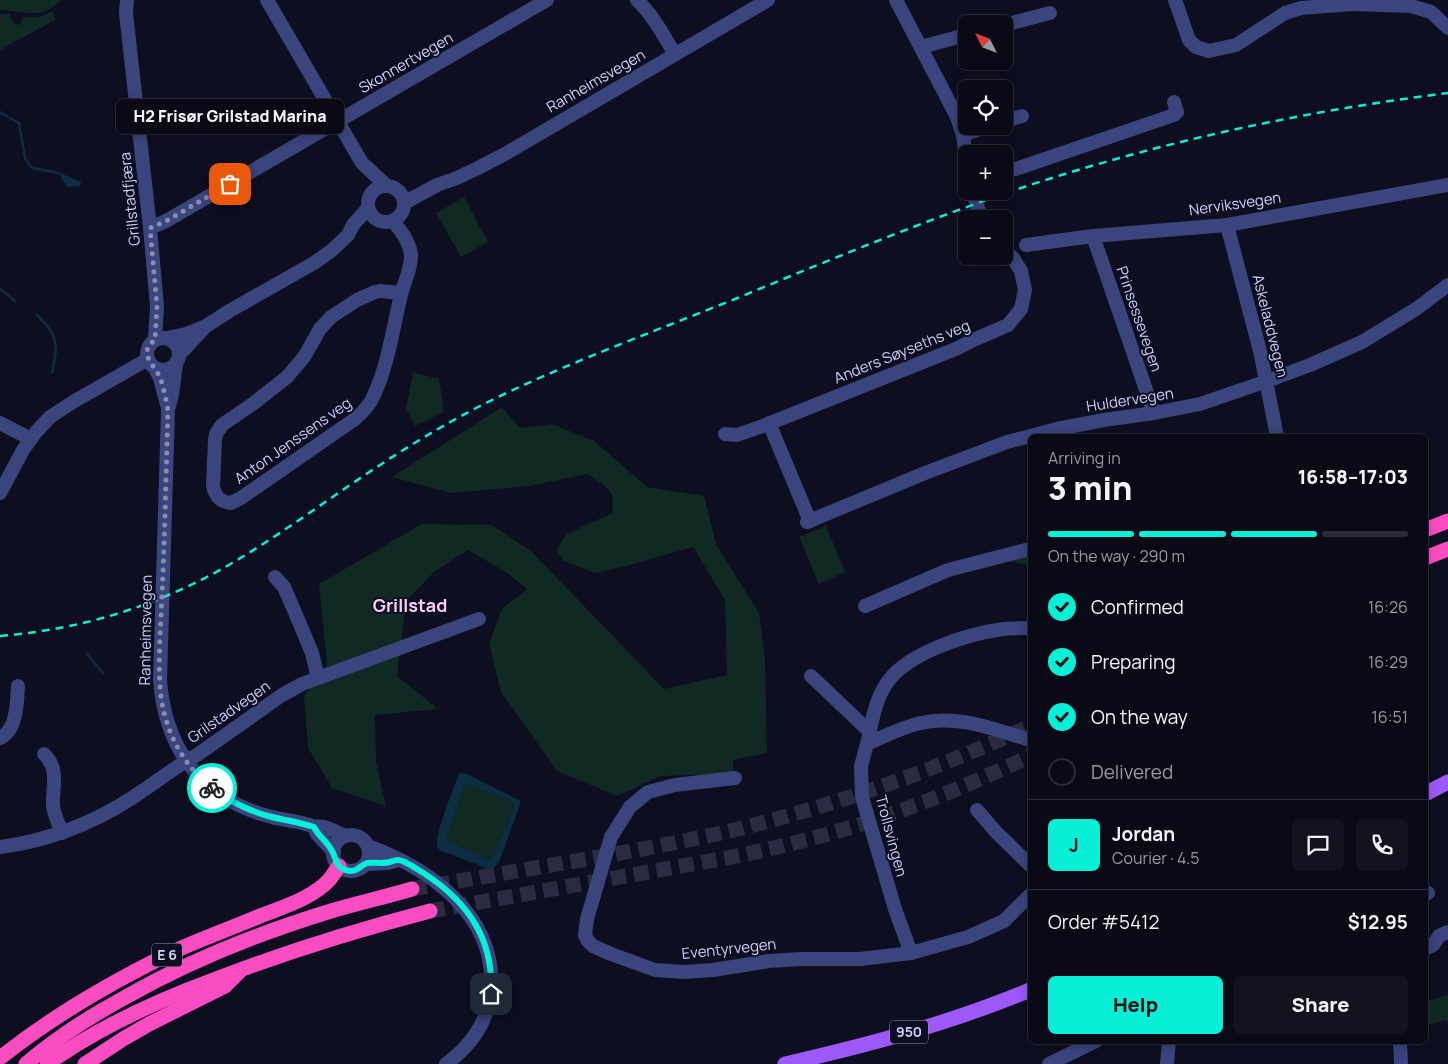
<!DOCTYPE html>
<meta charset="utf-8">
<style>
:root{--surface:#0a0a17;--page:#131320;--text:#f1f3f6;--muted:#999aa1;--line:#2a2b36;--accent:#08efd8}
body{margin:0;font-family:Manrope,sans-serif;background:var(--page);color:var(--text);height:100vh;display:flex;flex-direction:column;font-size:19px;white-space:nowrap}
*{box-sizing:border-box;margin:0}
p{font-size:16px;color:var(--muted)}
.icon{flex:none;width:28px;height:28px;fill:none;stroke:currentColor;stroke-width:2;stroke-linecap:round;stroke-linejoin:round}
.map{position:relative;flex:1;overflow:hidden}
.side{position:absolute;left:1028px;top:434px;width:400px;height:610px;display:flex;flex-direction:column;background:var(--surface);border-radius:8px;box-shadow:0 2px 12px #0003,0 0 0 1px var(--line)}
.side>*{flex:none}
.needle{width:32px;rotate:312deg}
.buttons{position:absolute;left:958px;top:15px;display:grid;gap:10px}
.buttons a{display:grid;place-items:center;width:55px;height:55px;border-radius:8px;background:var(--surface);box-shadow:0 2px 12px #0003,0 0 0 1px var(--line);font-size:25px}
.pin{position:absolute;display:grid;place-items:center;width:42px;height:42px;color:#fff;margin:-21px;border-radius:10px;box-shadow:0 2px 8px #0006}
.courier{position:absolute;display:grid;place-items:center;width:50px;height:50px;margin:-25px;border:4px solid #08efd8;border-radius:50%;background:#fff;color:#222;box-shadow:0 1px 6px #0007}
.bubble{position:absolute;height:35px;border-radius:8px;background:var(--surface);box-shadow:0 2px 12px #0003,0 0 0 1px var(--line);font-size:16px;font-weight:800;line-height:35px;text-align:center}
.headline em{font-style:normal;font-weight:800}
.headline div{display:flex;flex-direction:column-reverse}
.headline{display:flex;align-items:center;justify-content:space-between;height:85px;padding:0 20px}
h1{font-size:32px;font-weight:800;line-height:38px}
.bar{display:grid;grid-template-columns:repeat(4,1fr);gap:8px 5px;align-content:center;height:60px;padding:0 20px}
.bar i{height:6px;border-radius:4px;background:var(--line)}
.bar .current{background:var(--accent)}
.bar p{grid-column:span 4}
.line{display:flex;align-items:center;gap:12px;padding:0 20px;border-top:1px solid var(--line)}
.line div{flex:1}
.round{display:grid;place-items:center;flex:none;width:52px;height:52px;border-radius:8px;background:var(--page)}
ol{padding:0 20px;list-style:none}
li{display:flex;align-items:center;gap:15px;height:55px}
li p{margin-inline-start:auto}
li .icon{padding:5px;border-radius:50%;background:var(--accent);color:#111;stroke-width:4}
li:last-child{color:var(--muted)}
li i{width:28px;height:28px;border:2px solid var(--line);border-radius:50%}
.primary-button{display:flex;gap:10px;margin-top:auto;padding:10px 20px}
.primary-button a{flex:1;height:58px;border-radius:8px;background:var(--accent);color:#111;font-size:20px;font-weight:800;line-height:58px;text-align:center}
.primary-button a+a{background:var(--page);color:var(--text)}
.map>svg:first-child{display:block}
.green{fill:#102923}
.water{fill:#0d2d43;fill-rule:evenodd}
.lines{fill:none;stroke-linecap:round;stroke-linejoin:round}
.stream{stroke:#0d2d43;stroke-width:2.5}
.highway-tunnel{stroke:#2a2b40;stroke-width:15;stroke-dasharray:15 8;stroke-linecap:butt}
.minor{stroke:#3a447d;stroke-width:14}
.major{stroke:#9d58fa;stroke-width:15}
.highway{stroke:#f94cc1;stroke-width:15}
.rail{stroke:#08efd8;stroke-width:2.5;stroke-dasharray:8 6;stroke-linecap:butt}
.done{stroke:#8a8daf;stroke-width:5;stroke-dasharray:0 9}
.route{stroke:#08efd8;stroke-width:6}
.labels{text-anchor:middle;stroke-width:4;stroke-linejoin:round;paint-order:stroke}
.shield{fill:#0d0e1f;stroke:#9396ba;stroke-width:1}
.shield-label{font-size:14px;font-weight:bold;fill:#cdd1fd}
.street-label{font-size:15px;fill:#cdd1fd;stroke:#0d0e1f}
.quarter-label{font-size:18px;font-weight:bold;fill:#fdcff6;stroke:#0d0e1f}
</style>
<div class="map">
<svg width="1448" height="1064" viewBox="0 0 1448 1064">
<rect width="100%" height="100%" fill="#0d0e1f"/>
<g class="green">
<path d="M0 0H61C41 21 25 11 0 10Z"/>
<path d="M53 11 55 20 0 50V14H10C11 20 13 24 20 25L22 21V17H39Z"/>
<path d="M464 197 488 242 461 257 436 213Z"/>
<path d="M413 372 439 379 444 412 415 426 406 409Z"/>
<path d="M502 407 520 428 552 424 594 441 647 487 704 496 716 544 759 613 765 659 767 753 733 760V774L661 776 617 796 557 771 501 692 489 643 502 609 527 589 506 572 468 550 434 572 406 601 397 676 438 709 375 715 376 762 386 806 332 788 308 748 304 696 327 665 319 584 422 524 492 525 532 552 664 689 727 675 725 600 693 547 623 567 595 573 564 561 556 550 567 534 612 513C617 489 605 486 587 474L529 486 451 493 392 477Z"/>
<path d="M826 526 845 572 819 584 799 537Z"/>
<path d="M1030 552V566L1011 561 1005 558Z"/>
<path d="M466 785H469L510 800 513 803 514 807 496 851 490 860 446 840 464 787Z"/>
<path d="M1448 995V1022L1446 1020 1425 1026V1002Z"/>
</g>
<g class="water">
<path d="M55 171 70 177 81 182 80 186 67 187 60 175 54 173Z"/>
<path d="M461 773H465L521 801 504 849 499 862 493 868H486L442 851C439 849 438 849 437 845 435 834 454 787 459 774ZM466 785H469L510 800 513 803 514 807 496 851 490 860 446 840 464 787Z"/>
</g>
<g class="lines">
<g class="stream">
<path d="M0 112 19 123 25 158 32 168 54 172"/>
<path d="M0 289 15 301"/>
<path d="M37 315C59 336 58 345 52 372"/>
<path d="M87 654 103 673"/>
</g>
<g class="highway-tunnel">
<path d="M412 889C470 879 528 869 587 859 637 850 688 841 738 829 839 804 936 770 1030 726"/>
<path d="M430 911 743 855C786 845 829 835 871 821 926 803 978 781 1030 756"/>
</g>
<g class="minor">
<path d="M127 0 126 13 150 228 157 306 155 340"/>
<path d="M267 0 362 163 387 186"/>
<path d="M637 0C653 15 663 35 675 54"/>
<path d="M896 0 957 117 963 135 989 126"/>
<path d="M1175 0 1189 40 1196 47 1209 51 1236 45 1285 13 1301 8 1353 4 1411 6 1431 12 1448 28"/>
<path d="M1004 25 1050 13"/>
<path d="M921 47 966 35"/>
<path d="M1004 121 1022 116"/>
<path d="M963 135 966 157"/>
<path d="M1004 170 1016 169 1174 115 1177 112 1174 102"/>
<circle cx="386" cy="204" r="18"/>
<path d="M972 191 982 219"/>
<path d="M404 203 437 185 457 178 476 169 505 154 768 0"/>
<path d="M393 221C401 231 409 241 411 254 412 268 404 282 401 295 393 328 388 365 374 395 370 405 363 412 355 419L241 498 231 503C220 502 215 496 213 486L215 440 216 434 222 425 254 403 287 377 304 357 320 329 331 317 357 300 375 292 380 291 401 293"/>
<path d="M1227 225 1260 351 1277 436"/>
<path d="M150 228 166 221 547 0"/>
<path d="M1093 236 1154 413"/>
<path d="M1026 245 1093 236 1227 225 1448 185"/>
<circle cx="163" cy="354" r="16"/>
<path d="M167 338 186 334 206 326 231 310 314 263 331 251 348 235 353 225 368 208"/>
<path d="M179 355 205 327"/>
<path d="M176 364 172 395 168 410 160 680C165 748 201 798 268 816 278 819 288 820 298 822 303 823 308 825 313 826 317 827 321 826 324 827 331 829 339 833 345 836"/>
<path d="M155 368 160 378 167 405"/>
<path d="M0 423 31 439"/>
<path d="M769 423 810 521"/>
<path d="M725 434 737 435 763 426 958 348 971 341 1008 325 1021 309 1025 290 1021 271 1013 258 1004 250"/>
<path d="M0 493 23 450 36 432 50 417 73 402 148 359"/>
<path d="M807 522 925 473 1007 442 1057 429 1104 420 1154 413 1200 404 1267 381 1310 365 1362 342 1416 309 1448 285"/>
<path d="M275 577 284 587 297 617 312 653 318 678"/>
<path d="M865 606 948 570 1030 549"/>
<path d="M811 676 870 732"/>
<path d="M0 738C17 730 17 703 18 686"/>
<path d="M867 744C872 724 874 703 885 686 904 653 968 634 1003 629 1012 628 1021 628 1030 628"/>
<path d="M44 754C60 769 52 787 53 806 54 815 59 824 62 833"/>
<path d="M735 778 675 785 648 792 630 807 611 837 587 919 585 935 588 941 593 946 611 954 655 970 684 972 713 970 769 961 801 959H860L911 953 968 937 1004 921 1030 895"/>
<path d="M977 810 997 833 1030 865"/>
<path d="M314 827 317 834 334 852"/>
<circle cx="351" cy="853" r="18"/>
<path d="M368 846C429 868 496 915 491 988 489 1021 472 1045 446 1064"/>
<path d="M0 847C47 841 93 823 132 798 154 784 174 767 197 755L282 695 302 684 479 619"/>
<path d="M366 864 388 863 398 860"/>
<path d="M1425 895 1428 893"/>
<path d="M1425 949 1433 945 1439 936 1448 932"/>
<path d="M911 953 895 909 862 797 861 766 867 744C885 736 902 727 921 723 958 714 995 730 1030 740"/>
<path d="M1400 1041 1401 1064"/>
<path d="M1049 1064 1096 1041"/>
<path d="M1167 1064 1169 1041"/>
</g>
<g class="major">
<path d="M1425 794 1448 782"/>
<path d="M785 1064C868 1045 951 1023 1030 990"/>
</g>
<g class="highway">
<path d="M1425 530 1448 521"/>
<path d="M1425 558 1448 549"/>
<path d="M0 1058C54 1015 113 981 175 951 203 938 232 928 260 916 283 907 313 898 330 879 333 875 336 870 339 866"/>
<path d="M26 1064C56 1038 89 1017 124 998 189 961 259 933 331 911 358 903 385 897 412 889"/>
<path d="M47 1064C99 1027 156 1001 216 979 286 952 357 930 430 911"/>
<path d="M85 1064 123 1039 149 1024 225 986 239 972"/>
</g>
<path class="rail" d="M0 636C75 630 143 610 209 576 267 545 319 505 374 469 413 443 453 419 496 398 573 361 655 331 735 299 832 259 928 219 1027 186 1164 141 1305 111 1448 93"/>
</g>
<g class="lines">
<path class="done" d="M212 788C187 769 169 738 163 708 156 675 161 628 162 594 165 533 166 471 168 410 166 400 164 390 161 380 156 365 136 354 155 340L157 306 150 228 166 221 230 184"/>
<path class="route" d="M212 788C229 801 247 810 268 816 283 820 299 822 314 827 318 836 327 841 332 851 336 857 335 865 343 869 356 875 359 866 367 863 374 862 383 864 390 862 393 861 395 860 398 860 405 860 418 870 425 874 469 903 494 940 491 994"/>
</g>
<g class="labels">
<g class="shield">
<rect x="152" y="943.5" width="30" height="23" rx="4"/>
<rect x="890" y="1020.5" width="38" height="23" rx="4"/>
</g>
<g class="shield-label">
<text x="167" y="960">E 6</text>
<text x="909" y="1037">950</text>
</g>
<g class="street-label">
<text transform="translate(406 63) rotate(-30)" y="5">Skonnertvegen</text>
<text transform="translate(596 81) rotate(-30)" y="5">Ranheimsvegen</text>
<text transform="translate(130 199) rotate(-96)" y="5">Grillstadfjæra</text>
<text transform="translate(1235 204) rotate(-8)" y="5">Nerviksvegen</text>
<text transform="translate(1139 319) rotate(71)" y="5">Prinsessevegen</text>
<text transform="translate(1270 326) rotate(76)" y="5">Askeladdvegen</text>
<text transform="translate(902 352) rotate(-22)" y="5">Anders Søyseths veg</text>
<text transform="translate(1130 400) rotate(-9)" y="5">Huldervegen</text>
<text transform="translate(293 441) rotate(-35)" y="5">Anton Jenssens veg</text>
<text transform="translate(146 630) rotate(-89)" y="5">Ranheimsvegen</text>
<text transform="translate(229 712) rotate(-35)" y="5">Grilstadvegen</text>
<text transform="translate(891 836) rotate(75)" y="5">Trollsvingen</text>
<text transform="translate(729 949) rotate(-6)" y="5">Eventyrvegen</text>
</g>
<g class="quarter-label">
<text x="410" y="612">Grillstad</text>
</g>
</g>
</svg>
<div class="buttons">
<a><svg class="needle" viewBox="-14 -14 28 28"><path d="M0-13l5 13h-10z" fill="#e53935"/><path d="M0 13l5-13h-10z" fill="#999aa1"/></svg></a>
<a><svg class="icon" aria-label="locate" viewBox="0 0 24 24"><circle cx="12" cy="12" r="6"/><path d="M12 2v4M12 18v4M2 12h4M18 12h4"/></svg></a>
<a>+</a>
<a>−</a>
</div>
<div class="pin" style="left:230px;top:184px;background:#ea580c"><svg class="icon" aria-label="bag" viewBox="0 0 24 24"><path d="M5 8h14l-1 12H6zM9 8a3 3 0 0 1 6 0"/></svg></div>
<div class="pin" style="left:491px;top:994px;background:#1f2937"><svg class="icon" aria-label="home" viewBox="0 0 24 24"><path d="M3 11l9-7 9 7M6 9v11h12V9"/></svg></div>
<div class="courier" style="left:212px;top:788px"><svg class="icon" aria-label="bike" viewBox="0 0 24 24"><circle cx="6" cy="16" r="4"/><circle cx="18" cy="16" r="4"/><path d="M6 16l4-8h5l3 8M10 8l3 8H6M13 5h3"/></svg></div>
<div class="bubble" style="left:116px;top:99px;width:228px">H2 Frisør Grilstad Marina</div>
<section class="side">
<div class="headline"><div><h1>3 min</h1><p>Arriving in</p></div><em>16:58–17:03</em></div>
<div class="bar"><i class="current"></i><i class="current"></i><i class="current"></i><i></i><p>On the way · 290 m</p></div>
<ol>
<li><svg class="icon" aria-label="check" viewBox="0 0 24 24"><path d="M5 12l5 5 9-10"/></svg>Confirmed<p>16:26</p></li>
<li><svg class="icon" aria-label="check" viewBox="0 0 24 24"><path d="M5 12l5 5 9-10"/></svg>Preparing<p>16:29</p></li>
<li><svg class="icon" aria-label="check" viewBox="0 0 24 24"><path d="M5 12l5 5 9-10"/></svg>On the way<p>16:51</p></li>
<li><i></i>Delivered</li>
</ol>
<div class="line" style="height:90px"><b class="round" style="background:var(--accent);color:#111">J</b><div><b>Jordan</b><p>Courier · 4.5</p></div><a class="round"><svg class="icon" aria-label="chat" viewBox="0 0 24 24"><path d="M4 5h16v11H9l-5 4z"/></svg></a><a class="round"><svg class="icon" aria-label="phone" viewBox="0 0 24 24"><path d="M5 4h4l2 5-3 2q2 4 5 5l2-3 5 2v4C11 20 4 13 5 4z"/></svg></a></div>
<div class="line" style="height:65px"><div>Order #5412</div><b>$12.95</b></div>
<div class="primary-button"><a>Help</a><a>Share</a></div>
</section>
</div>
